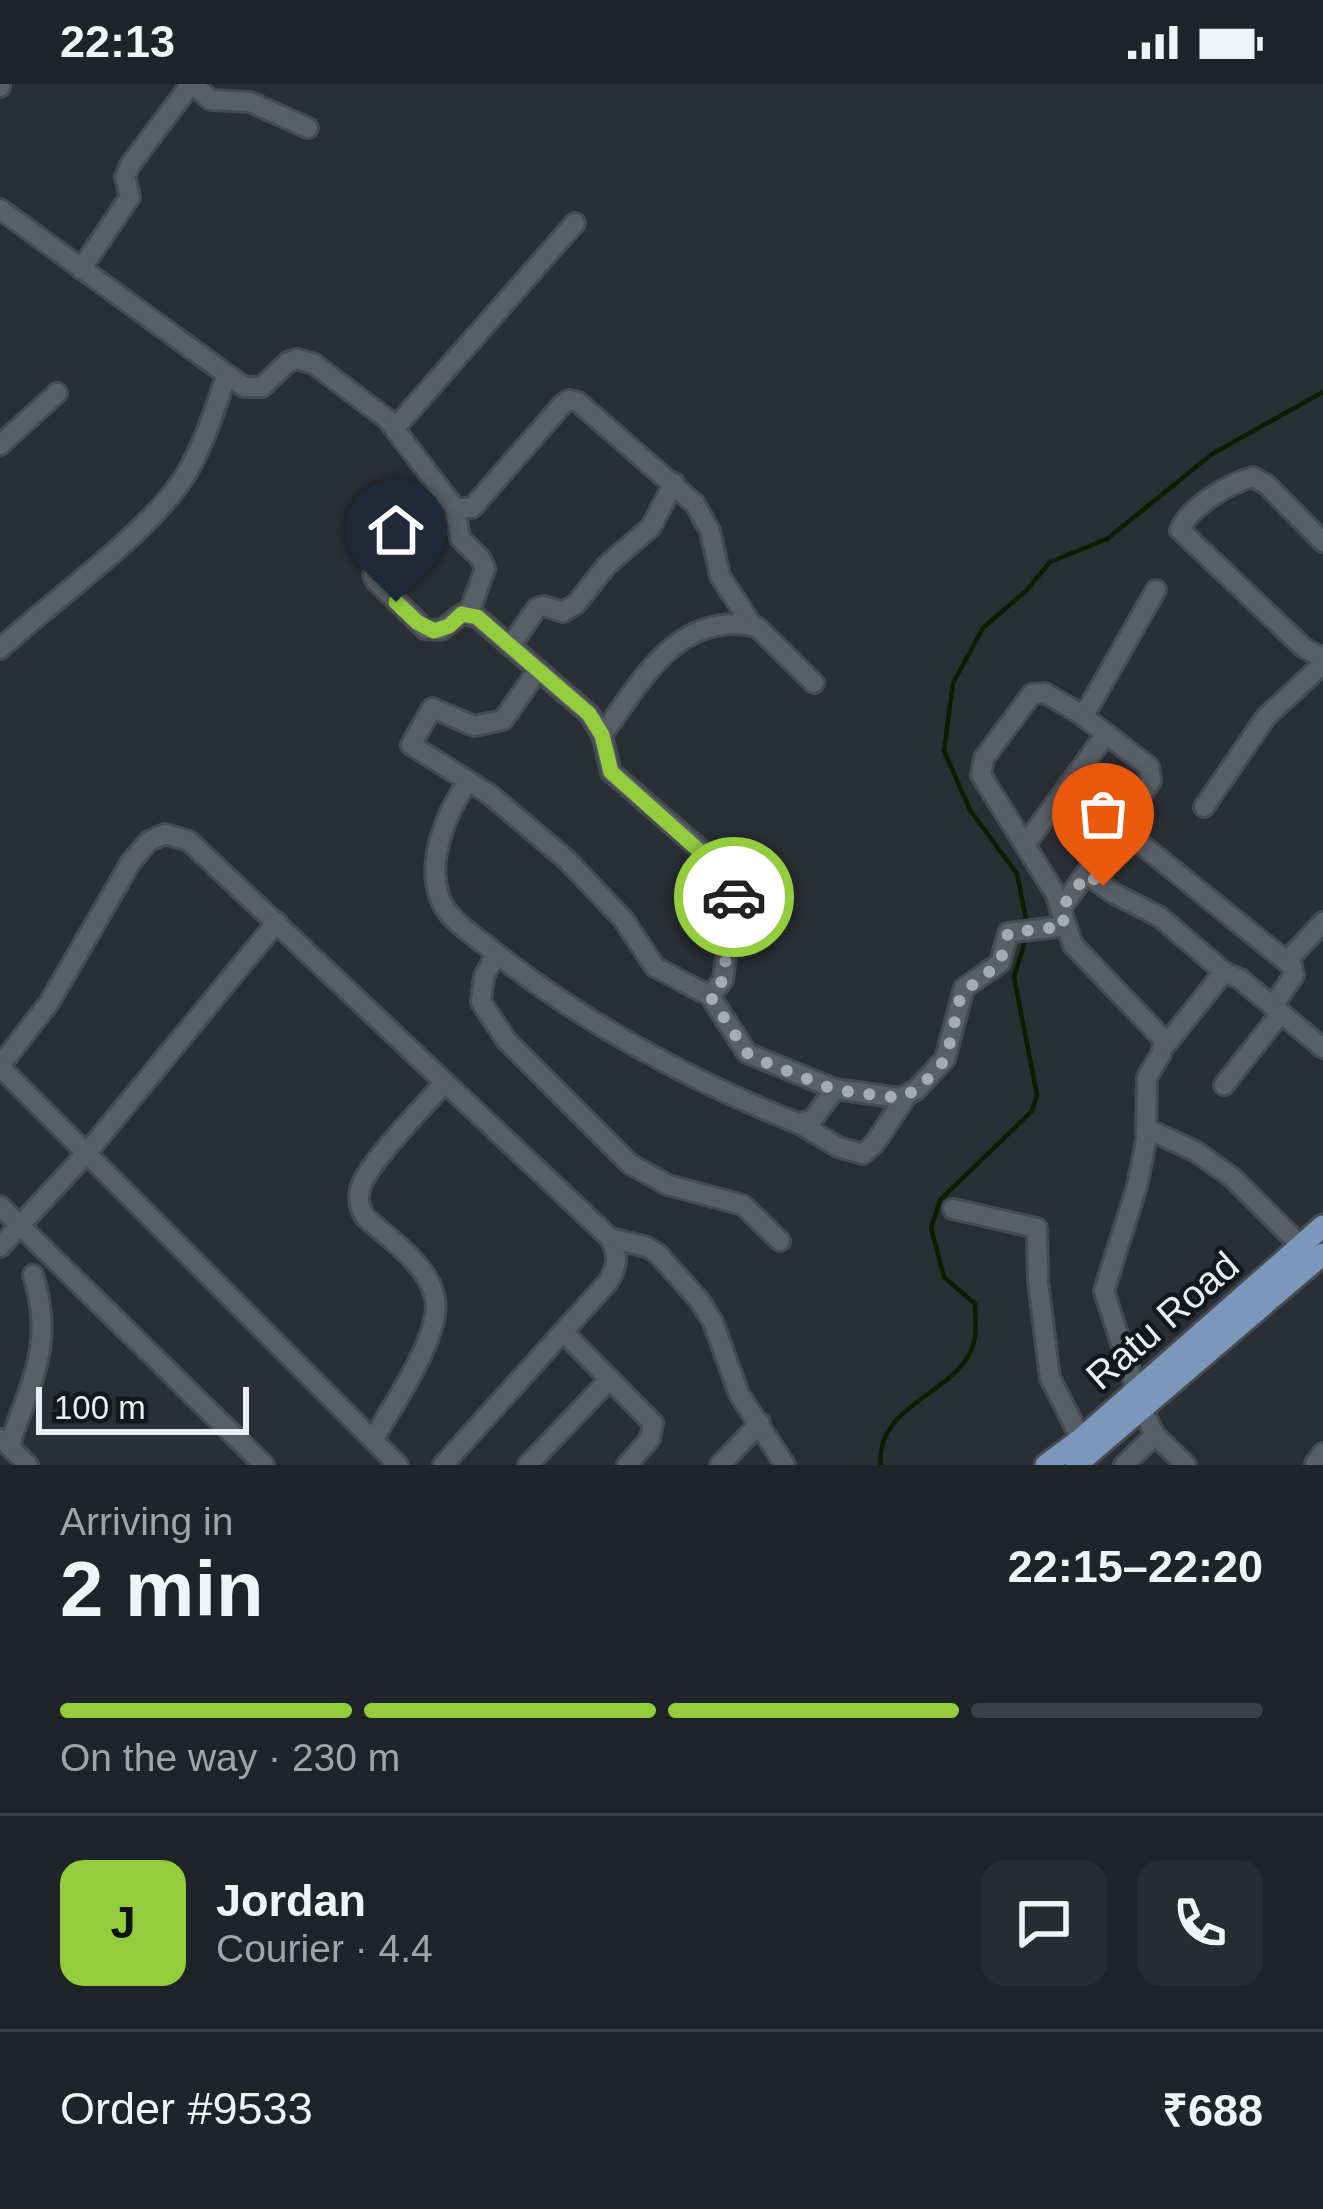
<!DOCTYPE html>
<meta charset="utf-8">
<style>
:root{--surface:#202328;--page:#282b30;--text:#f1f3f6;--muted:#a2a4a8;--line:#3d4045;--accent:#93cd3e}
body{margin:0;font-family:Arial,sans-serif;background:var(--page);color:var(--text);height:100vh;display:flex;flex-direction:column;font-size:45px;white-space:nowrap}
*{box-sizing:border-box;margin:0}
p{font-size:39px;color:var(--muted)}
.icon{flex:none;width:66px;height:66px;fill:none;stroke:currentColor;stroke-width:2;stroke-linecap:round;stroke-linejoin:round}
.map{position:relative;height:1381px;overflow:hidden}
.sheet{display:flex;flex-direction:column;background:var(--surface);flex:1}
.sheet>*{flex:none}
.scale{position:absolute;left:36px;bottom:30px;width:213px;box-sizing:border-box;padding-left:12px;border:6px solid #eaedf1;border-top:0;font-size:33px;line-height:42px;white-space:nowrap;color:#eaedf1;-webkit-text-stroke:9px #15171a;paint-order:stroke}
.pin{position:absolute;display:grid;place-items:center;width:102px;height:102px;color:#fff;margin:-123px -51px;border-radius:50% 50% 50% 0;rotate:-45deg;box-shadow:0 0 12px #0007}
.pin .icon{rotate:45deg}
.courier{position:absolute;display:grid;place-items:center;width:120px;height:120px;margin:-60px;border:9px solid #93cd3e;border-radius:50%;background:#fff;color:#222;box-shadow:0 3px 15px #0007}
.summary em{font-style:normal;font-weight:700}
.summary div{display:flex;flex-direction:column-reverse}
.summary{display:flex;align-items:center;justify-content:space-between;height:204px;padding:0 60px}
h1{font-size:78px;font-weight:700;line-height:90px}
.bar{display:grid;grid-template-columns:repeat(4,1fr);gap:18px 12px;align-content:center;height:144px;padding:0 60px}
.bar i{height:15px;border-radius:9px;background:var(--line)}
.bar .selected{background:var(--accent)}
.bar p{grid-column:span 4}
.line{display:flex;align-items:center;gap:30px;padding:0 60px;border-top:3px solid var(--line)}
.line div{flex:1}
.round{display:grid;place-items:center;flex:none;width:126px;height:126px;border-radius:24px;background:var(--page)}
.status{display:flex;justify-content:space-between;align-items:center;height:84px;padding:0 60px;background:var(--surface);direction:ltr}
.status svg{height:33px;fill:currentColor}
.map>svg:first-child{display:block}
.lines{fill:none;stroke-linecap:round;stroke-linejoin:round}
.stream{stroke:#101c00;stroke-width:4.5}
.minor-casing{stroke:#474a50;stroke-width:24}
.major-casing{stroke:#474a50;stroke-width:27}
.minor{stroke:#595f66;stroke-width:18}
.major{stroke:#7b97ba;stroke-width:21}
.done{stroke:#a7aaaf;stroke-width:12;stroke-dasharray:0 21.6}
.route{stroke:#93cd3e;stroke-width:15}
.labels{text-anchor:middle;stroke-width:9;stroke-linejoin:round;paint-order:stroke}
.street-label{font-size:39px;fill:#eaedf1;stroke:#15171a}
</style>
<div class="status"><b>22:13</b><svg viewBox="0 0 49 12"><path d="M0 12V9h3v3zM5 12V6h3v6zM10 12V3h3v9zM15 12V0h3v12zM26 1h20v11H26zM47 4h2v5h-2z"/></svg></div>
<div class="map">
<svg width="1323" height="1381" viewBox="0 0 1323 1381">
<rect width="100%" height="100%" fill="#2a2f35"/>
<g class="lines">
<g class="stream">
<path d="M1027 840 1017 790 970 726 944 667 953 599 983 544 1026 507 1050 478 1107 455 1212 370 1323 308"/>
<path d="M881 1381C874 1319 962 1309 974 1258 977 1247 975 1232 975 1220L944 1193 931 1144 940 1116 1032 1027 1037 1011 1014 893 1027 851"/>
</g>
<g class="minor-casing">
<g id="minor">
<path d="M192 0 211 16 250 18 308 44"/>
<path d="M0 3V0"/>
<path d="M0 125 244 303H262L288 278 297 275 314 280 387 335 455 424H472L562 321 569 316 578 318 695 420 710 447 720 492 752 541"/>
<path d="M81 185 130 113 125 93 130 81 191 0"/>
<path d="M395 344 575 139"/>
<path d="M0 361 57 309"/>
<path d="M440 407 380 476 373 491 376 497 425 545 441 546 462 530 477 533 589 630 602 651 611 688 702 767 731 801 734 813 723 896 710 912"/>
<path d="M455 424 460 454 481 475 485 485 469 529"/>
<path d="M1323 458 1267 401 1253 393C1230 399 1189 423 1180 446L1304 564 1323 574"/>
<path d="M1156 506 1089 623 1079 629 1045 609 1032 610 984 674 981 691 1055 809 1073 861 1164 956 1161 970 1147 993 1146 1057 1137 1102 1104 1207 1143 1327 1155 1351 1186 1381"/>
<path d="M510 562 537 524 544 522 563 528 576 520 607 481 651 443 674 399"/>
<path d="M0 565C52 516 154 446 188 387 205 358 215 324 226 293"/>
<path d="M538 586 503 636 474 642 432 624 411 661 489 710 567 776 623 835 655 883 710 912 747 969 835 1005"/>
<path d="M602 651C642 597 678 525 757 543L814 599"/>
<path d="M468 698C446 728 424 781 442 819 451 837 472 850 488 863 580 937 690 997 800 1040L813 1035 835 1005 900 1014 916 1006 945 975 964 904 1000 879 1008 849 1065 842"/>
<path d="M1204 723 1266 633 1323 580"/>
<path d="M1120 743 1292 882 1294 891 1273 922"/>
<path d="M1025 761 1106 650"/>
<path d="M1086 790 1113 809 1160 833 1224 888"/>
<path d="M1060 826 1151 697 1149 683 1079 629"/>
<path d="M497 870 484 892 481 918 507 957 630 1080 668 1101 743 1121 780 1157"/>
<path d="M1287 877 1323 838"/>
<path d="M1164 963 1224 888 1240 895 1323 964"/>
<path d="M0 982 49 919 131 778 149 757 165 750 189 757 610 1154C619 1172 618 1181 608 1198L443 1381"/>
<path d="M0 983 398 1381"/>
<path d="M1224 1001 1281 929"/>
<path d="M800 1040 838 1063 863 1070 875 1059 907 1011"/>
<path d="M1147 1045 1195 1067 1233 1094 1308 1169"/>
<path d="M0 1122 264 1381"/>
<path d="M953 1125 1037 1144 1038 1197 1050 1294 1081 1355"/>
<path d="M610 1154 647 1163 658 1170 699 1216 713 1238 739 1310 785 1381"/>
<path d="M0 1163 85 1071 277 838"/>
<path d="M563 1248 653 1339 650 1355 627 1381"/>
<path d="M2 1355 28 1381"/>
<path d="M373 1356C391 1323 446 1247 434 1210 425 1178 388 1154 365 1133 359 1124 358 1116 360 1105 367 1079 426 1021 445 998"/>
<path d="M9 1362C31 1297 55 1260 33 1191"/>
<path d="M1315 1380 1323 1369"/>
<path d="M528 1381 610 1295"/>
<path d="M720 1381 760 1339"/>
<path d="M1124 1381 1155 1351"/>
</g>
</g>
<g class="major-casing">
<g id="major">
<path d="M1046 1381 1081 1355 1323 1142"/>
<path d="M1076 1381 1323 1170"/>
</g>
</g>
<use href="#minor" class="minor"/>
<use href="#major" class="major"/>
</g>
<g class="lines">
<path class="done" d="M734 813 723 896 710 912 747 969 755 974 835 1006 900 1014 916 1006 940 983 948 967 961 910 1000 879 1008 849 1065 842 1060 826 1087 790 1103 802"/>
<path class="route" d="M396 518 417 538 434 547 449 542 462 530 477 533 589 630 602 651 611 688 724 789 734 813"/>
</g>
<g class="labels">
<g class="street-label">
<text transform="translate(1162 1236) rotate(-41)" y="14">Ratu Road</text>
</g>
</g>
</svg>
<div class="scale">100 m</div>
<div class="pin" style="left:1103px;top:802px;background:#ea580c"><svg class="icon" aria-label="bag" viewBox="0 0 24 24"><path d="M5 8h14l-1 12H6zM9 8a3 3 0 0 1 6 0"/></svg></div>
<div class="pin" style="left:396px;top:518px;background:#1f2937"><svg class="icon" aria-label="home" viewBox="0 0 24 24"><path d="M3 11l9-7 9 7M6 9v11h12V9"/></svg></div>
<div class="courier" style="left:734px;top:813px"><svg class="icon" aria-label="car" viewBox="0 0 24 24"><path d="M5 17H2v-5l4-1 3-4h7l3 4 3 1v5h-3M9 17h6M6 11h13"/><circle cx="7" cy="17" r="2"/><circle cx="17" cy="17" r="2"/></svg></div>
</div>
<section class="sheet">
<div class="summary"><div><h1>2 min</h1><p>Arriving in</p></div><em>22:15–22:20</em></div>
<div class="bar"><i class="selected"></i><i class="selected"></i><i class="selected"></i><i></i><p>On the way · 230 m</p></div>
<div class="line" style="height:216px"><b class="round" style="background:var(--accent);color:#111">J</b><div><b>Jordan</b><p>Courier · 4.4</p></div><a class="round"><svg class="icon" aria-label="chat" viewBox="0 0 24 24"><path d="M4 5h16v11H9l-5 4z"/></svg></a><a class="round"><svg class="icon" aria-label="phone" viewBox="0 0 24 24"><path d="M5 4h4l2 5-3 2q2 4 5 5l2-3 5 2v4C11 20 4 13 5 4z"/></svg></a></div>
<div class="line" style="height:156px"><div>Order #9533</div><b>₹688</b></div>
</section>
